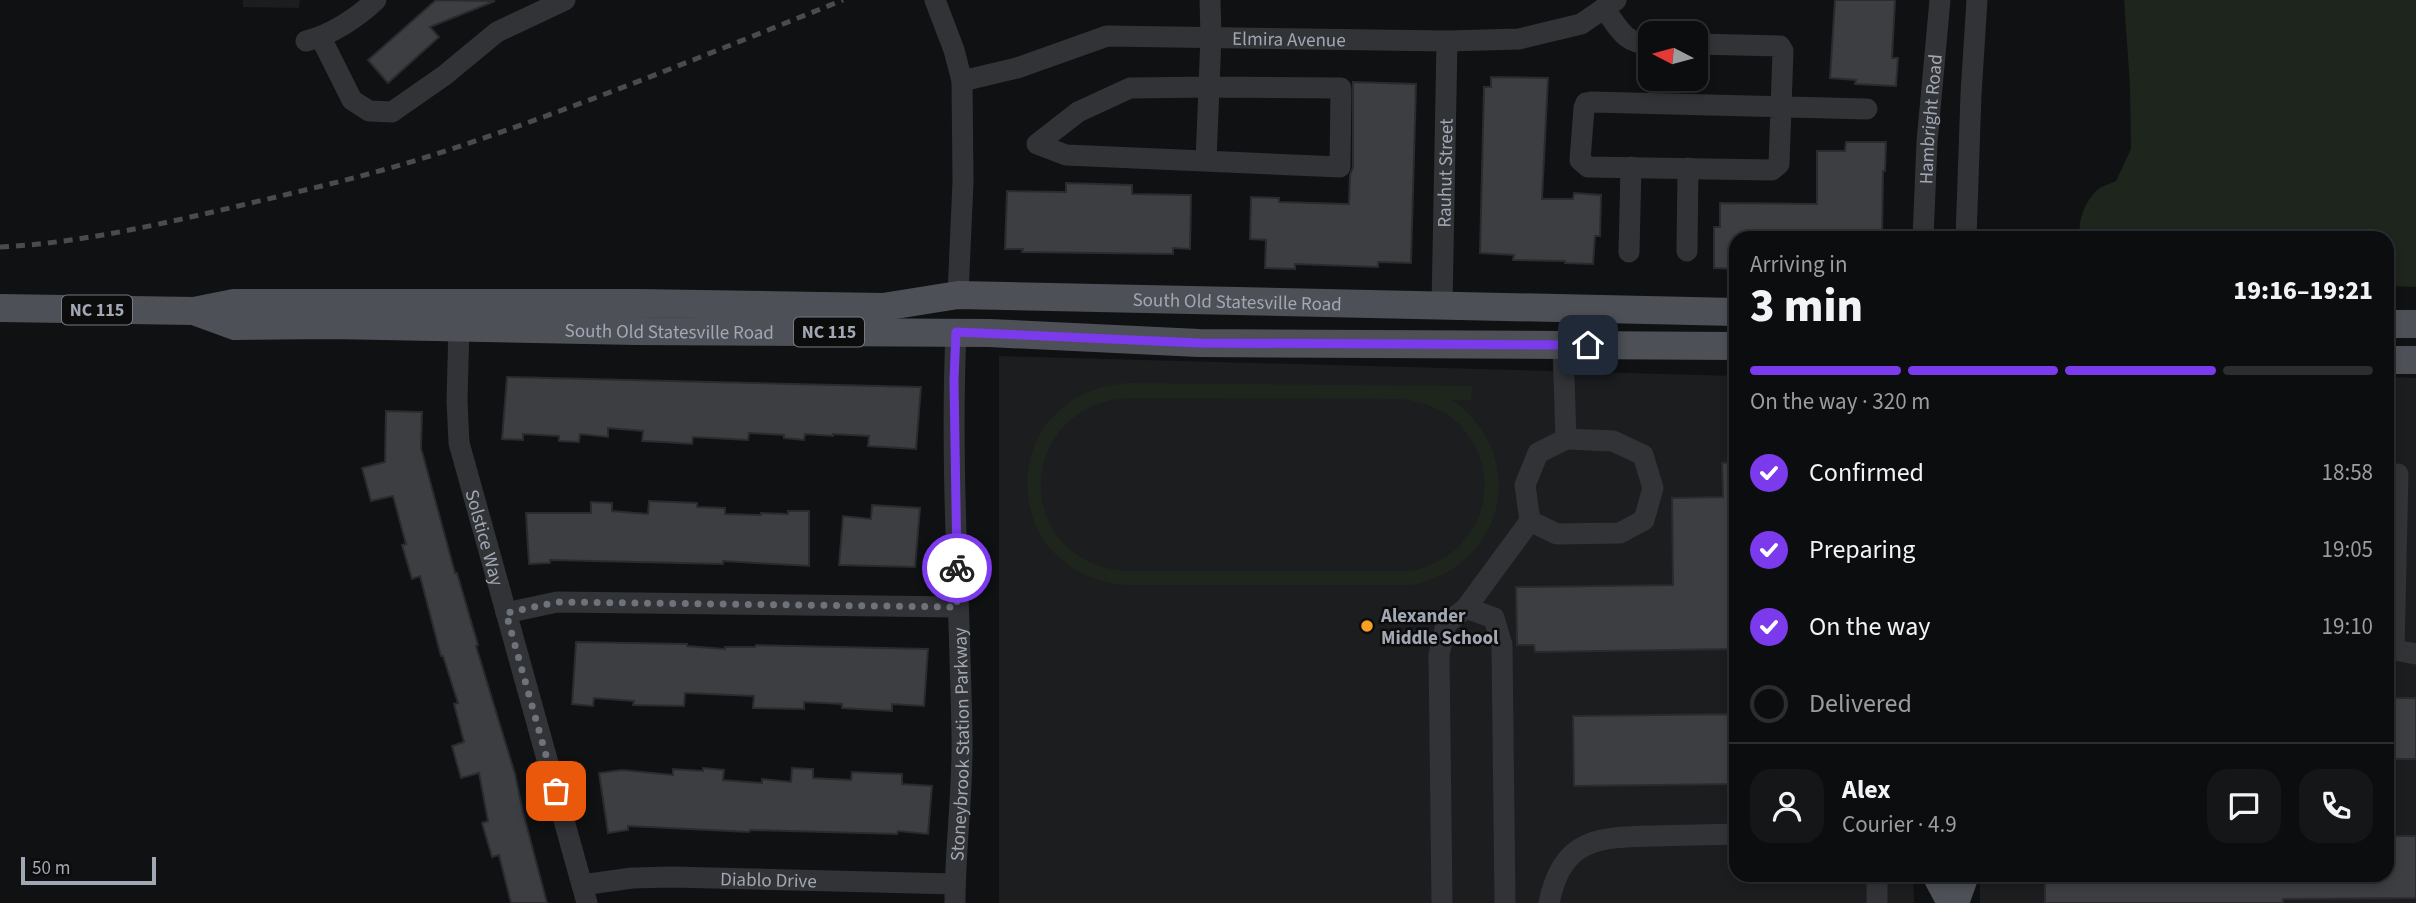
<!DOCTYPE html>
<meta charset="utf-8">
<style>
:root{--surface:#0c0d0e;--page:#151617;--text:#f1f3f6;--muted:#9a9c9e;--line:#2c2d2e;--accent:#7c3aed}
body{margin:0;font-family:"Source Sans 3",sans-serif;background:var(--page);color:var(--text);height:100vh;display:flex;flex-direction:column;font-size:26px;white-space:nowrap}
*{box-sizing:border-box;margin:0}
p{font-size:23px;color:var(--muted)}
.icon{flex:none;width:38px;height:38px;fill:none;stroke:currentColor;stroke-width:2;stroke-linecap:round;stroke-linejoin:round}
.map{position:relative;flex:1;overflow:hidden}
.side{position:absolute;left:1729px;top:231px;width:665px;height:651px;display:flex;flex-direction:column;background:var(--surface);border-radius:21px;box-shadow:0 4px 10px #0003,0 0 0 2px var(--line)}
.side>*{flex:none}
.needle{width:46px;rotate:276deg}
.fabs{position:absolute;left:1638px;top:21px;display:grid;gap:14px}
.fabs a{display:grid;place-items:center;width:70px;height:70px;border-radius:14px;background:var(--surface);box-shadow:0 4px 10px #0003,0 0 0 2px var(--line);font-size:35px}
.scale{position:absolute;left:21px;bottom:18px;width:135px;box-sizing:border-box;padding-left:7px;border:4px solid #a1a8b4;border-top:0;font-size:19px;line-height:24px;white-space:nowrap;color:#a1a8b4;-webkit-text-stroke:5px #0c0c0d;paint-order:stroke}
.pin{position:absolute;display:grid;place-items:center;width:60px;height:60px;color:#fff;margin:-30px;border-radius:14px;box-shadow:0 4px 10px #0006}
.courier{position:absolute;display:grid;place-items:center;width:70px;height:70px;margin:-35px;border:5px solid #7c3aed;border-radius:50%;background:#fff;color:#222;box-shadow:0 2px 9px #0007}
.overview em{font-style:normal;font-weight:800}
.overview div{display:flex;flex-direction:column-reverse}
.overview{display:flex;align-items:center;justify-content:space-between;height:119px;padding:0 21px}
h1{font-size:46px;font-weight:800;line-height:52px}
.bar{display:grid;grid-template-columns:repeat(4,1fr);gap:10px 7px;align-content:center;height:84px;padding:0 21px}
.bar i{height:9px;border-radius:5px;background:var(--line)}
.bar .selected{background:var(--accent)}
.bar p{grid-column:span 4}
.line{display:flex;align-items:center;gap:18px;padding:0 21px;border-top:2px solid var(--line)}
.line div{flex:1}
.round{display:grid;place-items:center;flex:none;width:74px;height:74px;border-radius:21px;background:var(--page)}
ol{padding:0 21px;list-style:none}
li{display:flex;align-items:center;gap:21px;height:77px}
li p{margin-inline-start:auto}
li .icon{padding:7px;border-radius:50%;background:var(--accent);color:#fff;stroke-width:4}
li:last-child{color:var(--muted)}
li i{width:38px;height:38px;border:4px solid var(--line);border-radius:50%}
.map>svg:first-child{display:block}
.built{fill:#1c1d1f}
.green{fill:#1d251d;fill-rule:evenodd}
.building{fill:#3c3e42;stroke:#2a2b2e;stroke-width:2}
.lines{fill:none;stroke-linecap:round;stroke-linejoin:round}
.minor{stroke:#313337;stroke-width:21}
.major{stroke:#4d5056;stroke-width:28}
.rail{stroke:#484b50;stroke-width:5;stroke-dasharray:9 7;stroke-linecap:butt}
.done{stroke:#6e737b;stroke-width:7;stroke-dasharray:0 12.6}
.route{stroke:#7c3aed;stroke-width:9}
.poi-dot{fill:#f99f21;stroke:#0c0c0d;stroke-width:2.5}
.labels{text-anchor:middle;stroke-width:5;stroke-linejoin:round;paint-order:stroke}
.shield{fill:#0c0c0d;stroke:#747982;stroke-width:2}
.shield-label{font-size:18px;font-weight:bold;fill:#a1a8b4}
.street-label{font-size:19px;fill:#a1a8b4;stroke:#0c0c0d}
.poi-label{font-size:19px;font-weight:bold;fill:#a1a8b4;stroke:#0c0c0d;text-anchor:start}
</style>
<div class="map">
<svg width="2416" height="903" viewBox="0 0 2416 903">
<rect width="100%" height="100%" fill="#101112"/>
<g class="built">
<path d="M243 0H300L299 8 243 7Z"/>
<path d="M999 356 1736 376V875H1913L1914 903H999Z"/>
<path d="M2387 377 2416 378V903H1980V875H2387Z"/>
</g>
<g class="green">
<path d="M2124 0H2416V287L2387 286V238H2081C2076 223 2085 202 2096 191 2101 186 2110 184 2116 181L2131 149 2130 86Z"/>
<path d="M1128 383 1472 386 1471 400H1452C1530 455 1506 565 1413 585H1125C993 573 995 392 1128 383ZM1127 398 1400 399C1506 408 1515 548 1411 571H1125C1012 561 1013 407 1127 398Z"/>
</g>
<g class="building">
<path d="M436 0 495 1 430 27 439 37 388 83 368 60Z"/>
<path d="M1835 0H1895L1892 58H1898L1896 86 1855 84 1856 80 1830 78Z"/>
<path d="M1491 77 1548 78 1542 199H1573L1574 193 1601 195 1600 236H1595L1593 264 1565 263V261L1513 260 1514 255 1480 253 1484 87H1491Z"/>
<path d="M1353 82 1416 84 1411 263 1378 262V267L1295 264V269L1265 268 1266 240 1250 239 1251 197 1279 198V202L1349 204 1350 175 1353 167Z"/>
<path d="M1846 142H1886L1885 171H1883L1882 238H1736V269L1714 268V227H1720V203L1817 204V151H1845Z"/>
<path d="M1066 183 1132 185V194L1191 195 1190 249 1173 248V254L1022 252 1023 249H1005L1007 191 1066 192Z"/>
<path d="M507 377 921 387 916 449 868 446 869 436 833 434V436L805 434 804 440 784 438V435L749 433 748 440 693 437 692 444 663 442 642 441 643 431 608 428V437L580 434 579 442 559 441V436L523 434V440L502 439Z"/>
<path d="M386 411 422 412 421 448 455 573H457L478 645 476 646 515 774 523 812 547 903H511L499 855 492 857 482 823 488 821 479 773 461 778 452 746 464 742 454 704 458 703 443 656H441L420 576 412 579 402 545 406 544 393 496 371 501 362 468 385 462Z"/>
<path d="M1736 462V649L1535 652 1534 645H1517L1516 587 1673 585 1672 498 1723 497 1722 463Z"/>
<path d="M649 501 697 503V507L725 508V514L761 515V513L788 514V511H809V566L723 561V564L550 560V563L529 564 526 513H591V502L612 503V511L648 514Z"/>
<path d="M872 505 920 508 915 567 839 565 843 516 871 519Z"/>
<path d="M576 642 687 644V646L725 649V647H755L756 645 928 649 924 706 892 704V711L842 708V704L804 702V709L753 708 754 696 685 693 684 706 633 705 634 701 594 698 593 706 572 704Z"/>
<rect x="2387" y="698" width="29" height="61"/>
<path d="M1736 714V784L1574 786 1573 716Z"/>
<path d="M703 768 724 770 723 780 762 783V779L791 782 792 768 813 769V778L851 780 852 772 902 774V784L932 786 928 834 898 831 897 834 750 830 749 832 628 826V830L608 833 599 773 622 770 673 775V769L703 771Z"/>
<path d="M2387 836H2416V898L2283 899V903H2045V875H2387Z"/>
</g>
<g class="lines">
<g class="minor">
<path d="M935 0 954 50 962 81 963 182 958 295"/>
<path d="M1604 8C1618 27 1624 44 1650 44"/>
<path d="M321 38 352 100 369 111 392 112 445 75 497 32 565 0"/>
<path d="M306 41C331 35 357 18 376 0"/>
<path d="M1696 44 1780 46 1783 51 1779 164 1772 170 1588 167 1580 160 1584 108 1586 103 1591 102 1867 109"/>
<path id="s1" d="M962 81 1017 68 1107 36 1447 41 1519 39 1581 24 1616 0"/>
<path d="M1206 161 1209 87 1341 88 1340 167 1066 155 1037 144 1078 112 1130 88 1209 87 1211 36 1210 0"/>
<path id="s2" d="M1923 238 1927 142 1940 0"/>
<path d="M1966 238 1971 94 1977 0"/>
<path d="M1687 251 1688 168"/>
<path d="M1629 252 1631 167"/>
<path id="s3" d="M1442 306 1447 41"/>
<path id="s4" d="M459 327 457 401 459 443 587 903"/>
<path d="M1563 345 1566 439"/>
<path d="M1566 439 1613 441 1643 455 1653 488 1644 520 1620 533 1557 534 1530 521 1525 485 1538 453Z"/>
<path d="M2398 474 2394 650 2416 654"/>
<path d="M1466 608 1494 618 1502 645 1505 903"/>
<path d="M506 613 557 602 957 607"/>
<path id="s5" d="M582 885 632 878 672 877 955 884"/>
<path id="s6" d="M955 903C955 848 963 793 962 738 960 603 950 467 956 332"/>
<path d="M1442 903 1439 655 1446 624 1466 608 1530 521"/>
<path d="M1549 903C1562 838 1598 837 1654 836 1682 835 1709 835 1736 834"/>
<path d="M1877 903V875"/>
</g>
<g class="major">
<path id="s7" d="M0 308 194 311 234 303H638L883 307 958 295 1736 312"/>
<path id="s8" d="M194 311 235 326 332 325 636 331 989 333 1199 343 1736 346"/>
<path d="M2387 324H2416"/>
<path d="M2387 360H2416"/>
<path d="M1936 875 1951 903"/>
<path d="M1955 903 1965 875"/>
</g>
<path class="rail" d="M0 247C79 243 157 225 234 207 301 191 368 176 433 155 572 110 708 54 843 0"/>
</g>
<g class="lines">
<path class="done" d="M556 791 506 613 557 602 957 607V568"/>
<path class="route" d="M957 568 954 380 956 332 1199 343 1588 345"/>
</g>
<circle class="poi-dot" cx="1367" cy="626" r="7"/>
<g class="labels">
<g class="shield">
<rect x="62" y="295.5" width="70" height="29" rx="5"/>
<rect x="794" y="317.5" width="70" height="29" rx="5"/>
</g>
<g class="shield-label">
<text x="97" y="316">NC 115</text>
<text x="829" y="338">NC 115</text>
</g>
<g class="street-label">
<text dy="7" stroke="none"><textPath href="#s1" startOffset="334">Elmira Avenue</textPath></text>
<text dy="7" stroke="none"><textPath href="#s2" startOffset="119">Hambright Road</textPath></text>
<text dy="7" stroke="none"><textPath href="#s3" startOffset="133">Rauhut Street</textPath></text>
<text dy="7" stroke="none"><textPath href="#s7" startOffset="1239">South Old Statesville Road</textPath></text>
<text dy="7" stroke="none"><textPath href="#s8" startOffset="478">South Old Statesville Road</textPath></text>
<text dy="7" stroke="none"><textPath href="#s4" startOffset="214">Solstice Way</textPath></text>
<text dy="7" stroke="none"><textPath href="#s6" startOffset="159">Stoneybrook Station Parkway</textPath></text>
<text dy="7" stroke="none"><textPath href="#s5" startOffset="187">Diablo Drive</textPath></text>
</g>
<g class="poi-label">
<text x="1381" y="622">Alexander<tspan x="1381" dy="22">Middle School</tspan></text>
</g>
</g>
</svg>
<div class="fabs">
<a><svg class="needle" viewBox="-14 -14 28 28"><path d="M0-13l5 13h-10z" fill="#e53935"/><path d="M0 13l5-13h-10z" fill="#9a9c9e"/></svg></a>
</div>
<div class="scale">50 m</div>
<div class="pin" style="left:556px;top:791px;background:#ea580c"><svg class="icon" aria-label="bag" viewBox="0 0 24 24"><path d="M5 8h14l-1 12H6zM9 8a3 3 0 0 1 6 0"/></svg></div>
<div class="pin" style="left:1588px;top:345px;background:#1f2937"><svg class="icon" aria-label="home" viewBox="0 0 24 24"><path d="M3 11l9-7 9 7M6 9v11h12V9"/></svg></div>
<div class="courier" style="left:957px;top:568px"><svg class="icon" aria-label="bike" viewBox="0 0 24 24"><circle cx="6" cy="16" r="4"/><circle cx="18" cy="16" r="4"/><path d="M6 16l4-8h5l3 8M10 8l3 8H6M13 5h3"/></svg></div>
<section class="side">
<div class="overview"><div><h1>3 min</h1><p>Arriving in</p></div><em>19:16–19:21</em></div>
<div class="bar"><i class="selected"></i><i class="selected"></i><i class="selected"></i><i></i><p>On the way · 320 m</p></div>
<ol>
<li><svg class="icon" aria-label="check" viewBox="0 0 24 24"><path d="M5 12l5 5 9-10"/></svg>Confirmed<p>18:58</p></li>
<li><svg class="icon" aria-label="check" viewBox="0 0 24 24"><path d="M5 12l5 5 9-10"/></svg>Preparing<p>19:05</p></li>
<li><svg class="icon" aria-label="check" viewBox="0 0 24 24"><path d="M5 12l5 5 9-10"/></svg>On the way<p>19:10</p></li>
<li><i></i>Delivered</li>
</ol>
<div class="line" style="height:126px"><a class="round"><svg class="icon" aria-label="person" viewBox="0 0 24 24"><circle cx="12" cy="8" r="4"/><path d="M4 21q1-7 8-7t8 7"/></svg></a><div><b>Alex</b><p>Courier · 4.9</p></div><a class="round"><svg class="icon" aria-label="chat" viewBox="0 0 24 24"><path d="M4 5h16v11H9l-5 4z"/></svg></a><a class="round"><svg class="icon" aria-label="phone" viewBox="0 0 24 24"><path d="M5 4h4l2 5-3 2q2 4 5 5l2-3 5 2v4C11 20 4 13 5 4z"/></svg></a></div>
</section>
</div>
